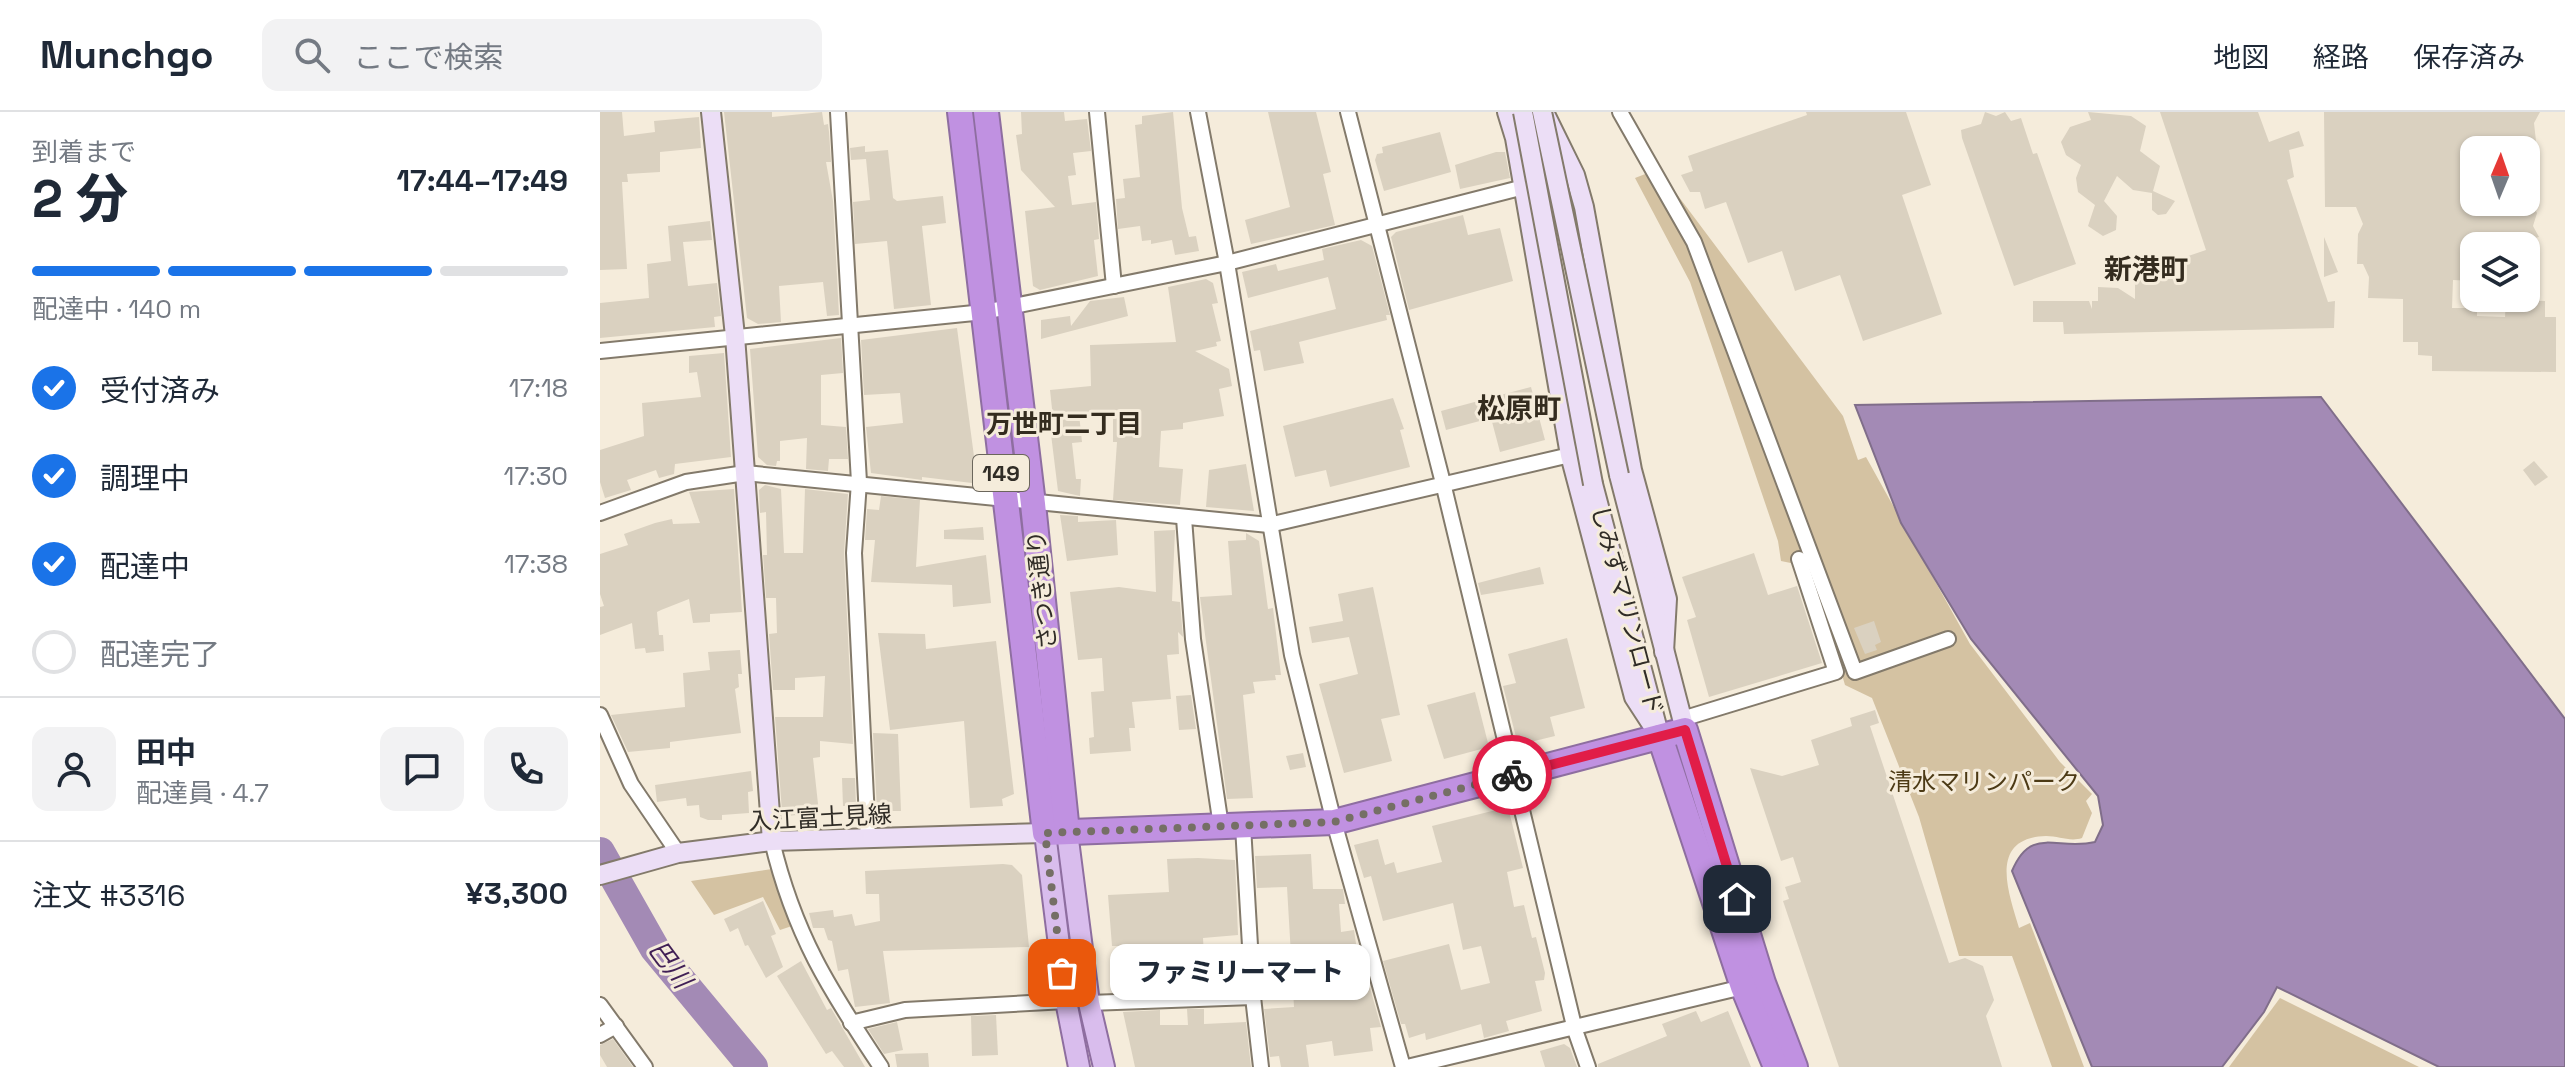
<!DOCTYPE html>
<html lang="ja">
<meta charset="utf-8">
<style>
:root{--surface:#fff;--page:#f2f2f3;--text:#1f2937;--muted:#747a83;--line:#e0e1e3;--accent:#1a73e8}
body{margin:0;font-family:"Space Grotesk","Noto Sans JP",sans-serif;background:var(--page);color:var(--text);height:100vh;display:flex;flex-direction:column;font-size:30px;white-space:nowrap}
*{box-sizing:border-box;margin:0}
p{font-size:26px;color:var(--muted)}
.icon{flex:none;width:44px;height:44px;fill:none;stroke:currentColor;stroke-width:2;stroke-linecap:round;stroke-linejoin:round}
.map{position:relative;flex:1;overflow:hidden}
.panel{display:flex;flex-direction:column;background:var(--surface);width:600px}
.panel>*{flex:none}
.needle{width:52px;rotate:2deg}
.buttons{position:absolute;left:1860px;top:24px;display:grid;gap:16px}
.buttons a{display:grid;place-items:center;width:80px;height:80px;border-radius:16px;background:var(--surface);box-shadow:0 2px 6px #0004;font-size:40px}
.pin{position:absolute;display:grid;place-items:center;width:68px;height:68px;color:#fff;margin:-34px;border-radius:16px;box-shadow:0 4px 12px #0006}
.courier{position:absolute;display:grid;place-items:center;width:80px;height:80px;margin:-40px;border:6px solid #e11d48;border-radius:50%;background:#fff;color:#222;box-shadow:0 2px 10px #0007}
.bubble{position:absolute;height:56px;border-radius:16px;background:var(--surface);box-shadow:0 2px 6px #0004;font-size:26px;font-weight:800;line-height:56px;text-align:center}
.overview em{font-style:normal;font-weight:800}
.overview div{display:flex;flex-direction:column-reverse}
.overview{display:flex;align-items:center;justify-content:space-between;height:136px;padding:0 32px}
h1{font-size:52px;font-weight:800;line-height:60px}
.bar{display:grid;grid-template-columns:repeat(4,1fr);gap:12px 8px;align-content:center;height:96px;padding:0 32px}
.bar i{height:10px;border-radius:6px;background:var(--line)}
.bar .on{background:var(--accent)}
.bar p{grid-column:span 4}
.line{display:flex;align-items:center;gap:20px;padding:0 32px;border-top:2px solid var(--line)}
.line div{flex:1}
.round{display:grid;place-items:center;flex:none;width:84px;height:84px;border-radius:16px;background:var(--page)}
ol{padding:0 32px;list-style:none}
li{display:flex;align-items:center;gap:24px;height:88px}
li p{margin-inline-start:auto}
li .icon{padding:8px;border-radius:50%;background:var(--accent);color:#fff;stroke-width:4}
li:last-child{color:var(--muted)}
li i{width:44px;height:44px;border:4px solid var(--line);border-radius:50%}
header{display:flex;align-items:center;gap:48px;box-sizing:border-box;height:112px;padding:0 40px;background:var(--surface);border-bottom:2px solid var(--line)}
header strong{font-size:38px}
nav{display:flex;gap:44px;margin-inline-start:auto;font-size:28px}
.search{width:560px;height:72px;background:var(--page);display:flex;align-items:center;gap:20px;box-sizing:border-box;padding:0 28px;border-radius:16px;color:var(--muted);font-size:30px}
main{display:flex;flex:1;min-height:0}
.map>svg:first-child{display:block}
.green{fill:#d4c2a2}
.water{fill:#a38ab5;stroke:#806e8a;stroke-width:2}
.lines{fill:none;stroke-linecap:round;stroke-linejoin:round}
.river{stroke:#a38ab5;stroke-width:30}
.building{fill:#dad1c0}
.street-casing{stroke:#837a6b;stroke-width:18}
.secondary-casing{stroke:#837a6b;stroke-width:22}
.primary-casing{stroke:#8e6ea0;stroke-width:24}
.highway-casing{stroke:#8e6ea0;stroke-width:28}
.street{stroke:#fff;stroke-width:14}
.secondary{stroke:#ecdef6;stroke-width:18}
.primary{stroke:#d9bded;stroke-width:20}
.highway{stroke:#c091e1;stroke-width:24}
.secondary-bridge-casing{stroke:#837a6b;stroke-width:22;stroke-linecap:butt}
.secondary-bridge{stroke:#ecdef6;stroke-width:18}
.done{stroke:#756f65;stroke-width:8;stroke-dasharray:0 14.4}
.route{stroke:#e11d48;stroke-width:10}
.labels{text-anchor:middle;stroke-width:6;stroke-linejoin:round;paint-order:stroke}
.shield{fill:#f5ecdb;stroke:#6b665c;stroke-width:2}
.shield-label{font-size:22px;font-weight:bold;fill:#302c26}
.street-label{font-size:24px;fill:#302c26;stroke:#f5ecdb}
.park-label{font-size:24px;fill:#4c3a15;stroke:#f5ecdb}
.neighbourhood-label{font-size:26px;font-weight:bold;fill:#342c1f;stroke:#f5ecdb}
.water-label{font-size:26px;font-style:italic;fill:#401f55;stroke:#f5ecdb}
.quarter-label{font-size:28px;font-weight:bold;fill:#342c1f;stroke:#f5ecdb}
</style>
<header>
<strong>Munchgo</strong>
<div class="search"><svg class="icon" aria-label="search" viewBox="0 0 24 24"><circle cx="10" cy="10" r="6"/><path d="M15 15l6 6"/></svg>ここで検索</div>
<nav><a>地図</a><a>経路</a><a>保存済み</a></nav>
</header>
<main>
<section class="panel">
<div class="overview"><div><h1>2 分</h1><p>到着まで</p></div><em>17:44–17:49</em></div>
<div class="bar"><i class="on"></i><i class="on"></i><i class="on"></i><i></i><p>配達中 · 140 m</p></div>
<ol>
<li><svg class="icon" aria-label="check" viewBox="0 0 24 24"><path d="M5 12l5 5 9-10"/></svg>受付済み<p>17:18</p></li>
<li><svg class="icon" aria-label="check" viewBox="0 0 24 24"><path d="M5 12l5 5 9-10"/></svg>調理中<p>17:30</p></li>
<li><svg class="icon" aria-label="check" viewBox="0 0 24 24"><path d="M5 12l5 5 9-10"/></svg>配達中<p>17:38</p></li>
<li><i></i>配達完了</li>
</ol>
<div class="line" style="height:144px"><a class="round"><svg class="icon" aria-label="person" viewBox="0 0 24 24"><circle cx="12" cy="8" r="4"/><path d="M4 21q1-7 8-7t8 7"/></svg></a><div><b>田中</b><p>配達員 · 4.7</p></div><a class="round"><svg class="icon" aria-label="chat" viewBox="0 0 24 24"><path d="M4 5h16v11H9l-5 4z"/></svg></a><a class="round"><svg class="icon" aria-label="phone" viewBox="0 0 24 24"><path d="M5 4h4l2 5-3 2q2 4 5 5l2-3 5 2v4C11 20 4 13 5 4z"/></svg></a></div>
<div class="line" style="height:104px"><div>注文 #3316</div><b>¥3,300</b></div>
</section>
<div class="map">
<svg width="1965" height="955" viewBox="0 0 1965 955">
<rect width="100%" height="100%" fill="#f5ecdb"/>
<g class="green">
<path d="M1058 57 1243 304 1258 348 1266 345 1370 532 1460 650 1492 682 1486 689 1492 701 1482 726C1470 730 1459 724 1446 724 1387 726 1409 782 1419 816L1430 811 1484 955H1452L1412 844H1359L1319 705 1272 586 1245 573 1210 455 1181 449 1178 429 1090 170 1035 66Z"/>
<path d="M172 757 192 814 180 818 163 785 114 803 91 769Z"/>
<path d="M1680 886 1819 955H1629Z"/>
</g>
<path class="water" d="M1721 285 1965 607V955H1839L1677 875 1664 900 1622 955H1492L1412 759C1431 713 1457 739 1495 730L1503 713 1498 684 1371 527 1301 411 1255 293Z"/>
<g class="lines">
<path class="river" d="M0 740 55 837 153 955"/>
</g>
<g class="building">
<path d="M0 0H22L24 24 55 20 54 9 99 5 101 36 60 40V60L27 62 28 70H22L27 157 0 158Z"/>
<path d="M124 0H172V5L222 0 224 13 228 12 229 20 231 50H226L233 89 239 203 227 204 223 170 179 174 181 210 158 212 147 206Z"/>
<path d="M421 0H464L465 9 487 7 491 39 473 41 476 63 468 64 472 93 496 90 499 127 494 128 498 164 440 178 433 174 425 99 455 95 421 58 416 23 422 22Z"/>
<path d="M573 0 582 96 589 125 596 124 599 139 575 143 572 128 551 132V128L542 129 540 114 518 117 516 87 525 86 523 67 540 65 535 13 542 12V4Z"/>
<path d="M668 0H716L731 60 723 62 735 113 651 132 645 108 690 95Z"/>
<path d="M1206 0H1306L1331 73 1302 83 1342 202 1263 229 1240 163 1195 179 1182 139 1148 151 1126 90 1105 97 1100 80H1090L1081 63 1093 59 1088 44 1207 3Z"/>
<path d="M1385 0 1396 4 1405 0 1411 9 1421 6 1433 42 1437 41 1476 152 1414 174 1362 26 1361 18 1381 12Z"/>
<path d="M1488 0 1531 4 1546 14 1540 39 1560 54 1553 79 1575 89 1566 102 1558 103 1552 98V81L1533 78 1517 64 1504 89 1517 104 1516 118 1503 124 1488 114 1495 93 1478 80 1476 66 1481 53 1466 43 1461 30 1470 15 1491 8Z"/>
<path d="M1560 0H1658L1669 30 1699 19 1704 34 1689 38 1694 65 1687 68 1728 190 1735 189 1734 216 1464 222 1463 210H1433V189H1489L1492 197V189H1498V175L1518 176 1535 187V158H1547L1606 138Z"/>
<path d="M1724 0H1940L1934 11 1937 38H1874V90H1931L1937 101 1933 114 1939 125 1909 133 1897 129 1874 132V169L1853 168 1852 196H1877V204L1905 205 1906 188 1945 189V205H1956V260L1832 259V244L1818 243V230H1803V187L1768 186 1769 165 1763 152H1757L1758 122 1763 112 1756 95H1725Z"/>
<path d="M840 20 851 60 784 79 775 48 777 42 783 41 782 35Z"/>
<path d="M265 34V40L288 38 293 86 297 89 343 84 346 111 322 114 331 193 294 197 287 129 255 132 253 90 270 88 266 47 251 48 250 36Z"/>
<path d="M896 40H905L910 66 860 77 855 53Z"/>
<path d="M863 103 868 123 900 116 913 169 809 198 791 125 796 120Z"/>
<path d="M110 109 112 128 83 130 88 174 117 171 121 204 114 205 115 215 0 226V191L49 186 47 152 71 149 68 114Z"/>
<path d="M1724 125 1738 160 1724 165Z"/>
<path d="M761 128 772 134 790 203H786L787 208 699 230 704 251 664 259 660 238 654 239 650 219 736 197 728 165 648 186 642 160 676 152 678 159 724 148 722 137Z"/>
<path d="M606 167 613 171 618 191 612 192 621 229 616 230 617 234 595 239 629 257 632 274 619 277 624 304 583 311V317L561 319 559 355 583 357 580 393 513 388 517 330H513V302H479L482 330 472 331 476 367H481L480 384 458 379 449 306H453L450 278 491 274 490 233 576 230 568 175Z"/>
<path d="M524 185 528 204 441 227V208L470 204 471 214 490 189Z"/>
<path d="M357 216 377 367 372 371 322 365V368L271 361 266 315 303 311 300 281 264 283 261 228Z"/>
<path d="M241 226 243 261 221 263V313L246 315 248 347H229L228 359 206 357 207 326 180 329V349H177L176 354 167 353 158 345 150 237Z"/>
<path d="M124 241 131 345 75 352 74 362 59 366 56 358 27 368 31 378 5 386 0 370V338L44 324 42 291 101 285 97 260 89 261V244Z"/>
<path d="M931 275 945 328 900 340 891 306 846 318 841 299Z"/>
<path d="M793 286 804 317 800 318 810 355 730 375 726 358 695 365 683 314Z"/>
<path d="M1934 349 1948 365 1935 374 1923 358Z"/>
<path d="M646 352 654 399 606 395 609 358Z"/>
<path d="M165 373 181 377 184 441H203L205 377 248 382 244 441 253 632 220 629V645L213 646 219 701 186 704 182 700 175 605H223L225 564 195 566V578H173L169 522 177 521 176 486H166L163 443H167L166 400 160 401 159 378Z"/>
<path d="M134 377 142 500 110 502V510L93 511 89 487 61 498 57 500 59 523H63L64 539 46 541 45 536 35 537 32 511 0 523V495L4 494 0 482V442L28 433 24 422 55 411 72 407 73 412 100 411 89 380Z"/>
<path d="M281 384 320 388 316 455 386 443 391 491 353 495 352 473 271 470 275 428H265L267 397 279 398Z"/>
<path d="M460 403 478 404V410L516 408 518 443 467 449Z"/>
<path d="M383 415 384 428 344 427V418Z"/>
<path d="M575 418 572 489 580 490 583 525 578 520 579 542 567 543 571 587 532 590 535 616H529L531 639 490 642 489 626 494 625 491 580 504 579 502 546 478 548 470 480 519 475 556 480 554 419Z"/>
<path d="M646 421 659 429 668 497 673 496 681 563H675L676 568 653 570 655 581 643 583 653 686 627 687 600 485 632 483 628 429 646 428Z"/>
<path d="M1154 441 1168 483 1197 474 1222 551 1109 585 1087 508 1096 505 1082 465Z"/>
<path d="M940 455 944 472 881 483 878 471Z"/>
<path d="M773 475 800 603 781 607 792 649 744 661 719 572 758 562 749 525 712 531 709 515 743 509 738 482Z"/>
<path d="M1274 509 1281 530 1275 533 1277 538 1265 542 1254 516Z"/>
<path d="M278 521 325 522 326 537 396 529 414 682 402 687 403 694 370 696 364 609 290 618Z"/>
<path d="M967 526 985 596 950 605 955 624 918 633 903 574 916 571 908 542Z"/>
<path d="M140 538 142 562H138L139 575 135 577 141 621 70 630V636L28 640 11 603 85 595 83 561 110 558 108 540Z"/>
<path d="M875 580 889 635 844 647 827 593Z"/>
<path d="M591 583 596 617 579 618 576 584Z"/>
<path d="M1275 598 1279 611 1270 614 1349 851 1365 846 1383 854 1394 888 1386 904 1402 955H1239L1183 789 1189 787 1185 775 1201 770 1193 745 1181 749 1150 656 1182 664 1219 653 1211 628 1252 614 1250 606Z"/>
<path d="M273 621 298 622 301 699H277Z"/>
<path d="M703 641 706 655 690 658 686 644Z"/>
<path d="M151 659 153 679 148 680 149 701 122 703V708H108L100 705 99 693 87 694 86 686 57 690 55 673Z"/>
<path d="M242 666H255L256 694H243Z"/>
<path d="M908 695 923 756 907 760 914 795 924 793 932 826 936 825 945 861 944 868 935 869 942 899 906 909 909 919 884 926 881 912 826 928 825 921 809 926 805 912H801L783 849 849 832 861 878 890 871 881 834 863 838 853 791 783 809 771 764 764 766 754 733 778 727 785 753 794 750 797 761 842 750 832 714Z"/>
<path d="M711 742 713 777H743L745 792H739L741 820 754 818 759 852 763 851 781 915 770 916 773 939 734 944 732 929 706 933 709 955H681L679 944 670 945 664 897 694 895 687 775 657 776 655 744Z"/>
<path d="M598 746 635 748 638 823 603 826 604 844 524 842 523 834H512L508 783 569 780 567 747Z"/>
<path d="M403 752 412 753 422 763 429 835 283 839 290 891 255 895 248 857 238 859 232 829 228 828 224 816H213L209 801 233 798 234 805 252 802 255 814 280 809 279 782H266L265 759Z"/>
<path d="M163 789 176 822 171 824 183 855 166 866 148 833 145 834 138 816 130 820 124 807Z"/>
<path d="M201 849 227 898 231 896 265 955H244L232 939 226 942 177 864Z"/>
<path d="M616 860V876H595V862Z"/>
<path d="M587 897H604V912L646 910 651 955H535L523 900 560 898V913H588Z"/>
<path d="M1096 899 1101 910 1128 899 1151 955H998V952L1067 924 1062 912Z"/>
<path d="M396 903 398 943 372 944 371 904Z"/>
<path d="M297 910 303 938 284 942 268 917Z"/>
<path d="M13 927 33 955H7L0 943V933Z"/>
<path d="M964 932 970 936 977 955H945L940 939Z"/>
<path d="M328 941 329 955H297L295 942Z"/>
</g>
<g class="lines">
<g class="street-casing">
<g id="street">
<path d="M238 0 259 370 254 441 268 727"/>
<path d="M497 0 514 174"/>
<path d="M598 0 627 151 692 543 734 710 803 955"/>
<path d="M748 0 843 371 975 918 988 955"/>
<path d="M1020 0 1094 130 1255 560 1348 527"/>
<path d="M0 239 384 200 627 151 924 75"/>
<path d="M0 401 86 370 145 361 669 413 970 343"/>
<path d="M584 406 593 527 621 714"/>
<path d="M0 603 31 672 78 741"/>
<path d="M1082 607 1236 560 1199 447"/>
<path d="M643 714 653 885 661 955"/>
<path d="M172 729C194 822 229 877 281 955"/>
<path d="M489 891 653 885"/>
<path d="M0 893 45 955"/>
<path d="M251 911 305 898 466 889"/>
<path d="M0 923 16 914"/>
<path d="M807 955 1147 874"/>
</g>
</g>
<g class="secondary-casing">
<g id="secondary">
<path d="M111 0 135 224 172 729"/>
<path d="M907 0 915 26 970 343 1034 585 1060 625"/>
<path d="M944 0 975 63 984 95 1032 358 1067 487 1064 540"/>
<path d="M1019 363 1085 618"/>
<path d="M993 372 1058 618"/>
<path d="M0 763 78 741 172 729 445 721"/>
</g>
</g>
<g class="primary-casing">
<g id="primary">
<path d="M467 720 489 891 504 955"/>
<path d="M445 721 466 889 479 955"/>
</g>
</g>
<g class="highway-casing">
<g id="highway">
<path d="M360 0 445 721 734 710 1085 618 1163 871 1195 955"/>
<path d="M386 0 433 392 467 720"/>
<path d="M1060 625 1143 875 1176 955"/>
</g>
</g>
<use href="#street" class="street"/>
<use href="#secondary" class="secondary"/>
<use href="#primary" class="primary"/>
<use href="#highway" class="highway"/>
<g class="secondary-bridge-casing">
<g id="secondary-bridge">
<path d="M923 0 993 372"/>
<path d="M942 0 1019 363"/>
</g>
</g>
<use href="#secondary-bridge" class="secondary-bridge"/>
</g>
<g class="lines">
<path class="done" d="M462 861 445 721 734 710 912 663"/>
<path class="route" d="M912 663 1085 618 1137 787"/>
</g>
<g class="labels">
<rect class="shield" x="373" y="343" width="56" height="36" rx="6"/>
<g class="shield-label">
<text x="401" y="369">149</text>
</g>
<g class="street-label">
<text transform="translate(442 478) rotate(-96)" y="8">さつき通り</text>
<text transform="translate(1027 498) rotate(75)" y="8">しみずマリンロード</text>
<text transform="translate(220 706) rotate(-3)" y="8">入江富士見線</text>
</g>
<g class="park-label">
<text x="1384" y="678">清水マリンパーク</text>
</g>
<g class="neighbourhood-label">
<text x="464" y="321">万世町二丁目</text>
</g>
<g class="water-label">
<text transform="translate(70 852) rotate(53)" y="9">巴川</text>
</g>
<g class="quarter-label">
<text x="1546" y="167">新港町</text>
<text x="919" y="306">松原町</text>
</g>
</g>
</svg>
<div class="buttons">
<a><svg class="needle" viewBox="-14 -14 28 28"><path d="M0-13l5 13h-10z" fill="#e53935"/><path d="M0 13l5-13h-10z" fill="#747a83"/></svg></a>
<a><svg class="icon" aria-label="layers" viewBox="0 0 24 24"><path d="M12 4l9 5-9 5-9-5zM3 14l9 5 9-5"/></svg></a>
</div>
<div class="pin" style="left:462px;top:861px;background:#ea580c"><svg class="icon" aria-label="bag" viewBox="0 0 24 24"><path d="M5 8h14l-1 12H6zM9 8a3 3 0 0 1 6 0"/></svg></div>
<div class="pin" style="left:1137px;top:787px;background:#1f2937"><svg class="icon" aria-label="home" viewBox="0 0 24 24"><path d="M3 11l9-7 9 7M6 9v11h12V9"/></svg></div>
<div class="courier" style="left:912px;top:663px"><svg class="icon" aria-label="bike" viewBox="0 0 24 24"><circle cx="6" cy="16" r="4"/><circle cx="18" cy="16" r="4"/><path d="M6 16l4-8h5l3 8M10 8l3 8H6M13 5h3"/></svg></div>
<div class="bubble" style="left:510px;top:832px;width:260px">ファミリーマート</div>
</div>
</main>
